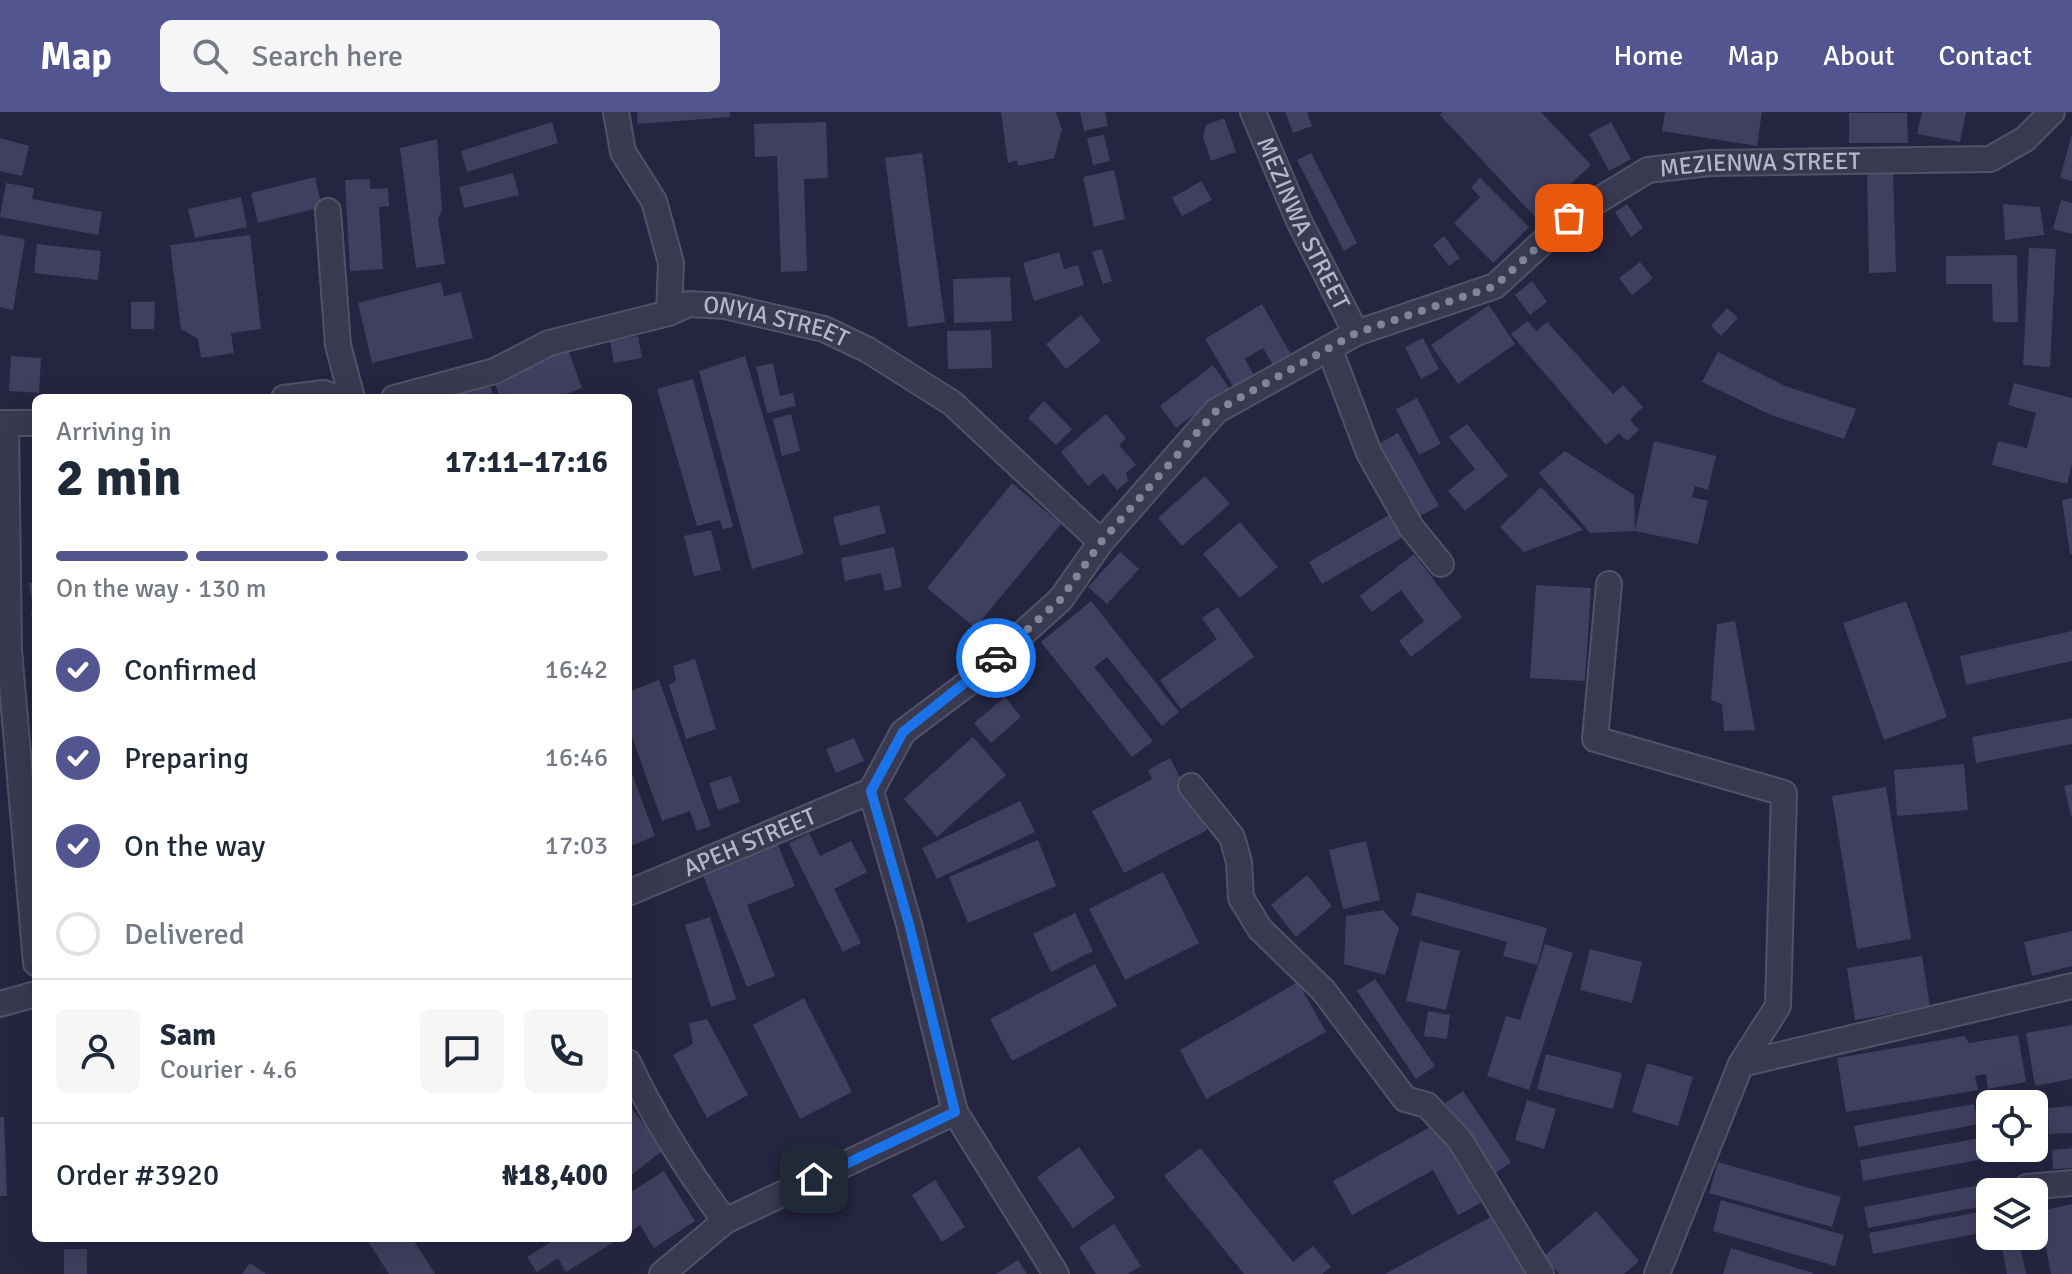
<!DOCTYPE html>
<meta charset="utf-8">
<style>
:root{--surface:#fff;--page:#f6f6f7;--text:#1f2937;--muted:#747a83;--line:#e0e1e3;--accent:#52558f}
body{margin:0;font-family:Signika,sans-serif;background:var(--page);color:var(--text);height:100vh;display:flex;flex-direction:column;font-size:30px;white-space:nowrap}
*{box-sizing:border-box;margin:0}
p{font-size:26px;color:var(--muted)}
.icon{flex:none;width:44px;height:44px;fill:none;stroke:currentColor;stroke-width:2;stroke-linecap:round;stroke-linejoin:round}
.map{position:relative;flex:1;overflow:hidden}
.side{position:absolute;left:32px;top:282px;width:600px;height:848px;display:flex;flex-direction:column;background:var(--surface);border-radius:12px;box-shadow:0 8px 32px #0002}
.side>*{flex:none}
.buttons{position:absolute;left:1976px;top:978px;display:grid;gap:16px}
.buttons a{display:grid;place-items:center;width:72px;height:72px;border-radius:12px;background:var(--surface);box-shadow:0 8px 32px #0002;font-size:40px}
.pin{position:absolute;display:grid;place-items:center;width:68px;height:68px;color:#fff;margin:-34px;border-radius:16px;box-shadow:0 4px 12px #0006}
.courier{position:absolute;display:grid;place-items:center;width:80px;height:80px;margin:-40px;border:6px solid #1a73e8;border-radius:50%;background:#fff;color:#222;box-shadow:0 2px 10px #0007}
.overview em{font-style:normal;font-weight:700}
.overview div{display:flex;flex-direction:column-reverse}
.overview{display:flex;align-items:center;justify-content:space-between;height:136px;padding:0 24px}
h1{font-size:52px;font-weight:700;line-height:60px}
.bar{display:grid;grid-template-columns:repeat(4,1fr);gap:12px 8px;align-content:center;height:96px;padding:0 24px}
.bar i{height:10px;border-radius:6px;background:var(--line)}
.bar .selected{background:var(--accent)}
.bar p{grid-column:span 4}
.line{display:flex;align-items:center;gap:20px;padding:0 24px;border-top:2px solid var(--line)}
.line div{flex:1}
.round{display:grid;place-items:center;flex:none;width:84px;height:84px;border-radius:12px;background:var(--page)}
ol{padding:0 24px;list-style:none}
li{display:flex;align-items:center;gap:24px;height:88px}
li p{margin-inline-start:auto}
li .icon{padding:8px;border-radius:50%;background:var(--accent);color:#fff;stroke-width:4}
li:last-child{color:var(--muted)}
li i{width:44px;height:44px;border:4px solid var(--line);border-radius:50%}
header{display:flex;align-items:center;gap:48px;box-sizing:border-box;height:112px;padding:0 40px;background:var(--accent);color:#fff}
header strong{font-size:38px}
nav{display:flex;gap:44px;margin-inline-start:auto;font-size:28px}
.search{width:560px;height:72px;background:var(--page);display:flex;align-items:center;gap:20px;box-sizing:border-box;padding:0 28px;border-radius:12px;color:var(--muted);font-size:30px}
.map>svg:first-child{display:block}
.building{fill:#3f3f5f}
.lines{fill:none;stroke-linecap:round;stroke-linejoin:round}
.street-casing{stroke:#515168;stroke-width:28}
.street{stroke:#393950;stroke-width:24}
.done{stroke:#83839b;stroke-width:8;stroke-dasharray:0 14.4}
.route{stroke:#1a73e8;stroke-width:10}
.labels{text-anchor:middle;stroke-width:6;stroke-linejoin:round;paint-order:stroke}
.street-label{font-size:24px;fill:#b6b6cb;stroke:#1e1e36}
</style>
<header>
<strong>Map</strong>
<div class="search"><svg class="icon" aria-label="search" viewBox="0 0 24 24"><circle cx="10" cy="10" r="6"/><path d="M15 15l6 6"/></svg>Search here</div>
<nav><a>Home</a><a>Map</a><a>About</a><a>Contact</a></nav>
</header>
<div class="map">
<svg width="2072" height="1162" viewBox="0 0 2072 1162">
<rect width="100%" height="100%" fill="#252541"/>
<g class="building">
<path d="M637 0H730V5L638 12Z"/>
<path d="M1001 0H1056L1062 17 1054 46 1018 54 1017 48 1008 51Z"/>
<path d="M1080 0H1105L1108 14 1084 19Z"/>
<path d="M1285 0H1307L1312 14 1293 21Z"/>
<path d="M1443 0H1541L1591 53 1535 105 1440 3Z"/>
<path d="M1665 0H1762L1757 34 1662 19Z"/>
<path d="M1922 0H1966L1960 30 1917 22Z"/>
<path d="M1849 1H1907L1908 31H1849Z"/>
<path d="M1224 6 1236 40 1211 49 1203 25 1206 13Z"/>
<path d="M552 10 558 31 467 60 461 39Z"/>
<path d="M826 10 828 66 804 67 807 159 781 160 777 44 755 45 754 12Z"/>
<path d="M1611 10 1631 47 1609 59 1589 22Z"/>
<path d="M2072 22V69L2060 66Z"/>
<path d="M1104 23 1110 49 1093 53 1087 26Z"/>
<path d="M0 26 29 34 22 64 0 59Z"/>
<path d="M437 27 442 98 438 107 445 152 416 156 400 36Z"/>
<path d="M922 41 945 210 908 215 885 46Z"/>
<path d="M1311 41 1357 131 1344 139 1297 48Z"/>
<path d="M1114 58 1125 107 1094 115 1083 65Z"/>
<path d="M1893 58 1896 160 1869 161 1867 59Z"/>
<path d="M513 61 519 83 464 96 459 75Z"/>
<path d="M315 65 322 95 258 111 251 81Z"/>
<path d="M1480 66 1529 115 1493 151 1454 111 1480 85 1471 75Z"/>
<path d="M370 67V77L388 76 389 94 379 95 383 157 350 159 345 68Z"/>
<path d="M1201 69 1212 88 1182 104 1172 86Z"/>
<path d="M6 71 34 76 32 87 102 100 98 123 0 105Z"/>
<path d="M241 85 247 115 195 126 188 97Z"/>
<path d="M2061 88 2072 91V122L2053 117Z"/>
<path d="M1627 92 1643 116 1631 125 1615 100Z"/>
<path d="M2003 92 2040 95 2044 123 2005 128Z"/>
<path d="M0 123 25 127 13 198 0 195Z"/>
<path d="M250 123 261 217 231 221 234 241 201 246 198 227 181 217 170 133Z"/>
<path d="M1444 124 1460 146 1449 154 1433 133Z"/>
<path d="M37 132 101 139 98 168 34 161Z"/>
<path d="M2029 136 2056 137 2050 255 2023 253Z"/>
<path d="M1102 137 1112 169 1103 172 1092 140Z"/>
<path d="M1059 140 1064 157 1078 153 1084 173 1034 189 1023 151Z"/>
<path d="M2017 143 2018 210H1993L1992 172H1946V144Z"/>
<path d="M1640 150 1653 166 1632 183 1619 166Z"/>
<path d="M1010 165 1012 209 954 211 953 167Z"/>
<path d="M1532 169 1547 190 1530 203 1515 183Z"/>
<path d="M441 170 444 184 461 180 473 226 372 251 358 191Z"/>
<path d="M131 190H155L154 217H131Z"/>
<path d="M1262 192 1292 244 1274 255 1263 236 1245 247 1256 266 1236 279 1205 227Z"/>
<path d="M1489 193 1515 232 1458 272 1431 233Z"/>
<path d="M1727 196 1738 206 1721 224 1711 214Z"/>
<path d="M1081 203 1101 229 1066 257 1046 232Z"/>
<path d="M1527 209 1537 219 1547 210 1613 282 1623 273 1643 295 1630 308 1639 318 1627 329 1619 321 1606 333 1511 222Z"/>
<path d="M991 218 992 256 948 257 947 219Z"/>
<path d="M638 224 642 246 614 251 610 229Z"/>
<path d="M1423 226 1439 257 1421 267 1405 235Z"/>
<path d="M568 237 582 276 555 286H500L492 263Z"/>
<path d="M1718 240 1785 274 1856 297 1844 327 1771 303 1702 270Z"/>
<path d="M11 244 41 246 39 281 9 279Z"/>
<path d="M745 244 804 442 752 457 699 259Z"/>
<path d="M773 251 780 284 793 281 796 294 767 301 756 255Z"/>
<path d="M1213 253 1229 276 1176 316 1160 294Z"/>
<path d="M487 263 494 286H407Z"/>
<path d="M693 267 733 415 723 417 720 408 697 414 657 277Z"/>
<path d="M2014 271 2072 286V352L2067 372 1992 353 1998 329 2027 336 2036 301 2008 293Z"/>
<path d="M1417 286 1441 332 1419 343 1396 297Z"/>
<path d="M1044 289 1072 317 1056 333 1028 306Z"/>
<path d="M791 302 800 339 782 344 773 307Z"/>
<path d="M1106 302 1126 326 1119 333 1136 353 1126 361 1128 369 1117 378 1103 361 1088 374 1061 340Z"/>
<path d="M1467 312 1508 364 1465 399 1448 379 1475 357 1449 325Z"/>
<path d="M1398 321 1439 394 1420 404 1379 332Z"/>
<path d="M1654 329 1716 344 1708 378 1695 374 1692 385 1708 389 1698 432 1635 419Z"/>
<path d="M1565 339 1634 383 1635 419 1590 421 1539 361Z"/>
<path d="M1205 364 1230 392 1182 434 1158 406Z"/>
<path d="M1012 371 1061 412 975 516 927 476Z"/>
<path d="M1541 375 1583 418 1524 440 1500 415Z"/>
<path d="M2072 386V442H2070L2062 388Z"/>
<path d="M879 393 886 421 840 434 833 405Z"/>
<path d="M1392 401 1405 424 1322 472 1309 450Z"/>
<path d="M1240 410 1278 455 1240 486 1203 442Z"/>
<path d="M711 418 721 458 694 464 684 424Z"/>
<path d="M894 435 902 475 885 479 881 461 845 469 841 446Z"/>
<path d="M1120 440 1139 457 1107 492 1088 475Z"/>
<path d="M1414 442 1462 505 1411 545 1399 529 1424 509 1401 478 1372 500 1360 484Z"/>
<path d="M36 470V497L33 498 29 471Z"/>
<path d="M1536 473 1591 476 1585 569 1530 566Z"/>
<path d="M1091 489 1179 600 1162 614 1107 545 1094 555 1153 629 1132 645 1041 530Z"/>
<path d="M1906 489 1947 605 1884 628 1843 511Z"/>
<path d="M1218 495 1254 545 1181 597 1160 568 1217 527 1202 506Z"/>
<path d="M31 499H36V528H34Z"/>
<path d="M1735 509 1755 618 1724 619 1722 592 1711 588 1717 512Z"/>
<path d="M2072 519V549L1966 573 1960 544Z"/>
<path d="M695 547 716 617 686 627 669 573 676 568 673 554Z"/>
<path d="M659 568 711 714 697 719 690 699 662 709 628 614V580Z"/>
<path d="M1005 585 1021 605 991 631 974 611Z"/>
<path d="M2072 606V632L1976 651 1972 625Z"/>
<path d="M973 625 1006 663 937 725 904 687Z"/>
<path d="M854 626 864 649 836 661 826 637Z"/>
<path d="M1170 646 1207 718 1124 761 1092 699 1152 667 1148 658Z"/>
<path d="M628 651 655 724 628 735Z"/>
<path d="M1964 652 1968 698 1897 704 1894 658Z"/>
<path d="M731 664 740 690 718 698 709 671Z"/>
<path d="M2072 672V704H2071L2064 674Z"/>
<path d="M1886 675 1911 827 1857 837 1832 684Z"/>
<path d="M1020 689 1035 720 937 767 922 736Z"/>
<path d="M809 721 820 744 851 729 867 760 834 777 861 831 843 840 789 731Z"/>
<path d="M1038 728 1056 774 968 811 949 765Z"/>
<path d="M1366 729 1380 788 1343 797 1329 738Z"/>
<path d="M777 731 795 774 747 793 775 864 747 875 702 761Z"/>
<path d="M1163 760 1199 831 1125 868 1089 797Z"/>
<path d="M1307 763 1332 794 1296 825 1271 793Z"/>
<path d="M1417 780 1547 816 1537 853 1503 844 1507 830 1411 803Z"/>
<path d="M1383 798 1399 816 1385 863 1344 852 1346 804Z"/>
<path d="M1075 801 1093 839 1051 860 1033 822Z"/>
<path d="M710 805 736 887 711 895 685 813Z"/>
<path d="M2072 819V854L2032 864 2024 830Z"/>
<path d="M1420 829 1460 839 1446 898 1406 889Z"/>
<path d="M1545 832 1573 841 1529 978 1487 964 1506 904 1520 908Z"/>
<path d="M1590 837 1642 850 1632 891 1580 878Z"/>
<path d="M1922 844 1930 895 1855 908 1847 856Z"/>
<path d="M1095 852 1117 894 1012 949 990 907Z"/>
<path d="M1375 867 1435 954 1416 967 1357 879Z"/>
<path d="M1298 870 1326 920 1206 987 1180 938Z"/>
<path d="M804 886 852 980 800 1007 753 913Z"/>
<path d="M1428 899 1450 903 1447 927 1424 924Z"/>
<path d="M707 907 748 983 707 1006 673 943 693 932 689 911Z"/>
<path d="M2072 913V967L2035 974 2026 921Z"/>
<path d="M2018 923 2026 970 1988 977 1986 962 1975 964 1978 978 1846 1000 1837 946 1964 924 1969 931Z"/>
<path d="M1546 942 1622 961 1613 997 1537 977Z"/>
<path d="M1647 951 1693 965 1678 1014 1632 1000Z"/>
<path d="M1463 979 1511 1050 1494 1062 1445 991Z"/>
<path d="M1527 988 1556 997 1544 1037 1515 1028Z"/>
<path d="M628 992 664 1037 628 1066Z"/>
<path d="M1974 992 1978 1012 1858 1035 1854 1014Z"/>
<path d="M2072 994V1021L2049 1022 2048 996Z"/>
<path d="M0 1005H4L7 1084H0Z"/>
<path d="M1437 1011 1481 1091 1458 1103 1433 1058 1352 1103 1333 1069Z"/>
<path d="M1980 1026 1983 1047 1863 1069 1860 1048Z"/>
<path d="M1079 1035 1115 1086 1073 1116 1037 1065Z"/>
<path d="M1200 1036 1293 1150 1313 1134 1331 1155 1322 1162H1244L1164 1064Z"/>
<path d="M2072 1036V1056L2053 1057 2052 1038Z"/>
<path d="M1718 1050 1841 1085 1832 1115 1709 1081Z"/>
<path d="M664 1059 695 1109 654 1136 640 1113 628 1121V1082Z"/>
<path d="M935 1068 965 1115 942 1130 912 1083Z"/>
<path d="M1985 1072 1989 1093 1868 1116 1864 1095Z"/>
<path d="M1721 1088 1844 1123 1835 1154 1713 1119Z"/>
<path d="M2072 1092V1162H2051L2039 1099Z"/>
<path d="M1989 1098 1990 1119 1873 1142 1869 1121Z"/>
<path d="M1596 1099 1639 1149 1624 1162H1559L1544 1144Z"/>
<path d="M1498 1101 1531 1162H1385Z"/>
<path d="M1114 1112 1141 1154 1128 1162H1096L1079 1135Z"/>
<path d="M2000 1124H2018L2026 1162H2007Z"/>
<path d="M366 1126H412L435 1162H389Z"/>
<path d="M557 1126H620L566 1160 558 1146 537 1160 527 1145Z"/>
<path d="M1731 1136 1813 1161V1162H1723Z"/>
<rect x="64" y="1137" width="23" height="25"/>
<path d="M1018 1148 1027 1162H996Z"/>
<path d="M250 1151 266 1162H242Z"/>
</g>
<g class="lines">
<g class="street-casing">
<g id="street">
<path d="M616 0 623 40 654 89 671 151 669 201"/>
<path id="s1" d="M1253 0 1299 109 1356 221"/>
<path d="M328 99 338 233 352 286"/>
<path d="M1330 238 1369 341 1411 415 1441 452"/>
<path d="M284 286 324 281 336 286"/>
<path id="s2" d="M394 286 495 259 549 231 669 201 689 192 725 194 824 217 868 238 952 291 1101 430"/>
<path d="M0 311H36"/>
<path d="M6 312 9 538 36 851"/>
<path d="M1609 472 1595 627 1784 681 1778 894 1741 952 1657 1162"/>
<path d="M1191 674 1232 725 1239 750 1241 786 1260 817 1323 878 1405 987 1427 993 1460 1028 1541 1162"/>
<path id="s3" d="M871 679 903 620 967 572 1061 487 1101 430 1216 299 1356 221 1495 174 1569 106 1648 58 1710 51 1990 47 2025 27 2052 0"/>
<path d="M871 679 909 812 955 1000 1056 1162"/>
<path id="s4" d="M628 781 871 679"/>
<path d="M0 892 36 882"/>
<path d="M628 950C654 1007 688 1059 725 1109"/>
<path d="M1741 952 2072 874"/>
<path d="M2027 1075 2072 1071"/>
<path d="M662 1162 725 1109 955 1000"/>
</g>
</g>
<use href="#street" class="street"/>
</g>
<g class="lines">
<path class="done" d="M996 546 1061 487 1101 430 1216 299 1356 221 1495 174 1569 106"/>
<path class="route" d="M814 1067 955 1000 909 812 871 679 903 620 996 546"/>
</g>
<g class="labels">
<g class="street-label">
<text dy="8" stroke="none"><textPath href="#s3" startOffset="1130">MEZIENWA STREET</textPath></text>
<text dy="8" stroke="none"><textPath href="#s1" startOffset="122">MEZINWA STREET</textPath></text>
<text dy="8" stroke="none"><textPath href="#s2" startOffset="400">ONYIA STREET</textPath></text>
<text dy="8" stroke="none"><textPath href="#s4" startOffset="132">APEH STREET</textPath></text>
</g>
</g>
</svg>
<div class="buttons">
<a><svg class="icon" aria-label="locate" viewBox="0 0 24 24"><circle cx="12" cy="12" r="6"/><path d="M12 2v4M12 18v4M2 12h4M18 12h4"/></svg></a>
<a><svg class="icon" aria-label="layers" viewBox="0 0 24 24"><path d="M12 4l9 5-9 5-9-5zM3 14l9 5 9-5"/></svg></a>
</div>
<div class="pin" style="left:1569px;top:106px;background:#ea580c"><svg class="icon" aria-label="bag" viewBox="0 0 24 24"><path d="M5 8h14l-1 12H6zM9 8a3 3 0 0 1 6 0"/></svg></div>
<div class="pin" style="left:814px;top:1067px;background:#1f2937"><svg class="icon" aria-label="home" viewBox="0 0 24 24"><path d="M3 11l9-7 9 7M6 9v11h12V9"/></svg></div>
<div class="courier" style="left:996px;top:546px"><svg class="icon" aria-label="car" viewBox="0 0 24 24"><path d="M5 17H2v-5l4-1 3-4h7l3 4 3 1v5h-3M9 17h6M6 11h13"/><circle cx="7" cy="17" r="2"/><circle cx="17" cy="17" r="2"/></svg></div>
<section class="side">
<div class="overview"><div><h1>2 min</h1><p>Arriving in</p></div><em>17:11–17:16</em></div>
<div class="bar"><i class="selected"></i><i class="selected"></i><i class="selected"></i><i></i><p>On the way · 130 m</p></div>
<ol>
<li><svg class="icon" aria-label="check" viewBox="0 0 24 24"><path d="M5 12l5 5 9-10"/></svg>Confirmed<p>16:42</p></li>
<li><svg class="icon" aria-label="check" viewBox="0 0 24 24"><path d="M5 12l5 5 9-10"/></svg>Preparing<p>16:46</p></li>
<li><svg class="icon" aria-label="check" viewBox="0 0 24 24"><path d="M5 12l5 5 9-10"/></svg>On the way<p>17:03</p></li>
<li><i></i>Delivered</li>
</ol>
<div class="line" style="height:144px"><a class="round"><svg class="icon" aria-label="person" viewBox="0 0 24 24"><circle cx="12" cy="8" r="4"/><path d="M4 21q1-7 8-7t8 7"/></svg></a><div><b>Sam</b><p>Courier · 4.6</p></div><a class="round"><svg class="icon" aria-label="chat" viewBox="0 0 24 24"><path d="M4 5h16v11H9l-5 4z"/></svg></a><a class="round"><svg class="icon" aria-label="phone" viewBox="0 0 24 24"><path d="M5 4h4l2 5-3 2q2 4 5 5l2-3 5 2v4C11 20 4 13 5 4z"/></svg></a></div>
<div class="line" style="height:104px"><div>Order #3920</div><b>₦18,400</b></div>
</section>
</div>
